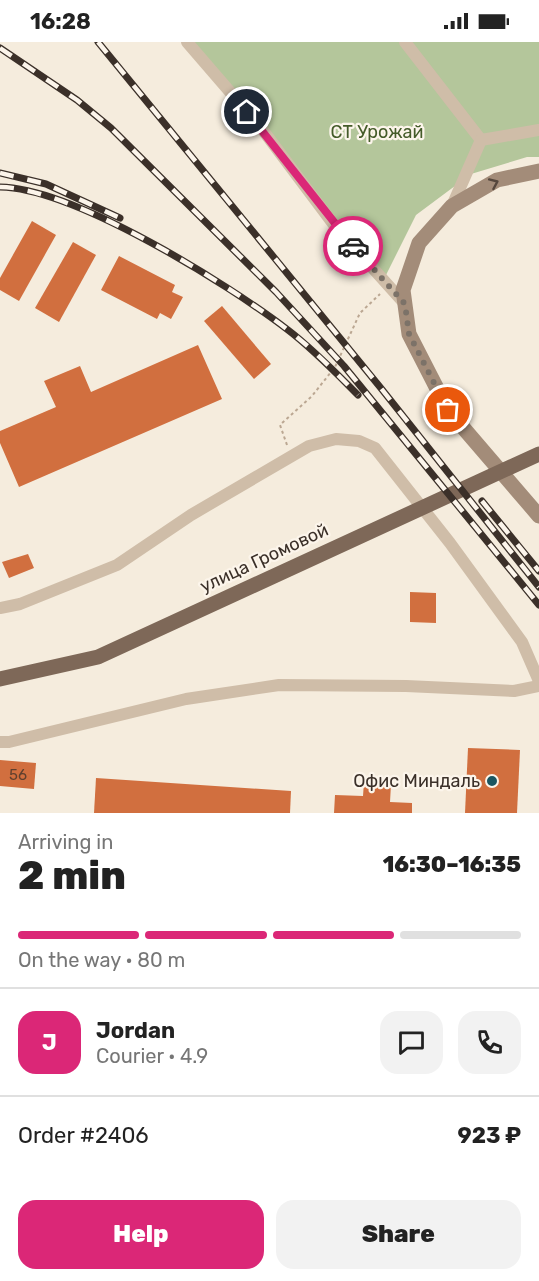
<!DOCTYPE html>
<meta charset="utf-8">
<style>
:root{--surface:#fff;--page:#f2f2f2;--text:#222;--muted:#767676;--line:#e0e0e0;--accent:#db2777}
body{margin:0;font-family:Rubik,sans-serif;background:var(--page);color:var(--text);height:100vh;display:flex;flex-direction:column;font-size:22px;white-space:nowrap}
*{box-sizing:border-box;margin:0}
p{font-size:20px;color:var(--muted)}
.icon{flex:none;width:33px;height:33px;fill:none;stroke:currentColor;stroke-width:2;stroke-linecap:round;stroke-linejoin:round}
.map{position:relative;height:771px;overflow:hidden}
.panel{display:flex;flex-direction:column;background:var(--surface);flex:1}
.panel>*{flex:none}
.pin{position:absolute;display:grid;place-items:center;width:51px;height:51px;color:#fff;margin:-26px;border:3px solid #fff;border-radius:50%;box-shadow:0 2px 6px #0007}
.courier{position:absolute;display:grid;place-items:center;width:60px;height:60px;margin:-30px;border:4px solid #db2777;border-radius:50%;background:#fff;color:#222;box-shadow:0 2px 8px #0007}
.overview em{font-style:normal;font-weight:800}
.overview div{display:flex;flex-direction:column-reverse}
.overview{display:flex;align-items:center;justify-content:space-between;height:102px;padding:0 18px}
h1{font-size:39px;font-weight:800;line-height:45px}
.bar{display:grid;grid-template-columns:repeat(4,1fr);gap:9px 6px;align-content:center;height:72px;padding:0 18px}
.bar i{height:8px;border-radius:4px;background:var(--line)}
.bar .current{background:var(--accent)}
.bar p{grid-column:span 4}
.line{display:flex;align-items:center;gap:15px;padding:0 18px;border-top:2px solid var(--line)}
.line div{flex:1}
.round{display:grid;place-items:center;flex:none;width:63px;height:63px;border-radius:18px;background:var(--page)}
.action{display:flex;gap:12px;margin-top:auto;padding:12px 18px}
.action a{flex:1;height:69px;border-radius:18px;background:var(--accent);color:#fff;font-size:24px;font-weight:800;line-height:69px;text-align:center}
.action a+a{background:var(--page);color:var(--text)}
.status{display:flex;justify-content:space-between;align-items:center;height:42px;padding:0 30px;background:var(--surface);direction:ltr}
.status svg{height:16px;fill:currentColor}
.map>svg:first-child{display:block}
.green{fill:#b4c69b}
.building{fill:#d16f3f}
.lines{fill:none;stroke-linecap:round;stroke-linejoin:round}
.path{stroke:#bba792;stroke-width:2;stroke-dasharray:3 3;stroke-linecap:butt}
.street{stroke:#cfbda8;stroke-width:12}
.secondary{stroke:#a38c79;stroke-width:15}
.primary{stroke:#7e6858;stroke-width:15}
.rail-casing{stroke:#3b3029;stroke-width:7}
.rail{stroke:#fcf5eb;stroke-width:4.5;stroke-dasharray:14;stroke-linecap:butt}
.oneway{stroke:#55473d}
.done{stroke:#7c7268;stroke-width:6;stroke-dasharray:0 10.8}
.route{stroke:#db2777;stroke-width:8}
.poi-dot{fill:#1a5661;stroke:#fcf5eb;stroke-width:2}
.labels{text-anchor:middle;stroke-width:4.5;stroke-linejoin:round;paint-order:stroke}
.number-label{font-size:15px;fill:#60402e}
.park-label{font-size:18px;fill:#455c2a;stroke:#fcf5eb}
.street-label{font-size:18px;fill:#3b3029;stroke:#fcf5eb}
.poi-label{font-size:18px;fill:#3b3029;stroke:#fcf5eb;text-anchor:end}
</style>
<div class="status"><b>16:28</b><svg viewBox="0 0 49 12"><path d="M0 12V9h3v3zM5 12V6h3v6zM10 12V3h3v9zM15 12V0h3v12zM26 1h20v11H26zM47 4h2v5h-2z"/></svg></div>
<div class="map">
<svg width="539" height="771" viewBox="0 0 539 771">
<rect width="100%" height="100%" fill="#f5ecdd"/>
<path class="green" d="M188 0H539V115H527L471 132 416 173 384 237Z"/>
<g class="building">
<path d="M32 179 56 193 19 259 0 248V236Z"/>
<path d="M73 200 96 213 59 280 35 266Z"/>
<path d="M119 214 175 243 172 250 183 255 171 277 160 271 157 277 101 248Z"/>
<path d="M222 264 271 322 254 337 204 279Z"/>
<path d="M198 303 222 357 19 445 0 401V389L56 365 44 339 80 324 91 350Z"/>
<path d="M28 512 34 526 9 536 2 520Z"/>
<path d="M410 550 436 551V581L410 580Z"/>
<path d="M468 706 520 708 517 771H465Z"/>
<path d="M0 718 36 721 34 747 0 744Z"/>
<path d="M96 736 291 749 290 771H94Z"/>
<path d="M364 740 391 742 390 760 412 761V771H334L335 753 363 754Z"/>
</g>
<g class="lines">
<path class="path" d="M287 403 280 383 312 354 335 325 360 271 380 252"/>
<g class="street">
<path d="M187 0 262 87 334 183 405 262"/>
<path d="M405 0 481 98"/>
<path d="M452 164 481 98 539 88"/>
<path d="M0 566 20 562 117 523 191 473 309 404 336 397 359 399 375 406 450 501 522 600 539 639"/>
<path d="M0 700H9L186 657 279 643 406 644 514 649 539 644"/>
</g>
<path class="secondary" d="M539 129 497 138 452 164 419 201 403 248 409 292 448 368 539 474"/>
<path class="primary" d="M0 637 98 615 539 412"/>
<g class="rail-casing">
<g id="rail">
<path d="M98 0 380 345 539 545"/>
<path d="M0 6 77 58 111 86 276 250 344 324 539 563"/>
<path d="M0 131 46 142 120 176"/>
<path d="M0 145C74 146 228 242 288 288 313 307 336 331 358 353"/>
<path d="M482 459 539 529"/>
</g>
</g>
<use href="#rail" class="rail"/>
</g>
<defs><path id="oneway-chevron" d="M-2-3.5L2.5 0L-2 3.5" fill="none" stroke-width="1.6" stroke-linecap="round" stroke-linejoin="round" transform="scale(1.5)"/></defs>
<use class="oneway" href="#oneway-chevron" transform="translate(494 141) rotate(-24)"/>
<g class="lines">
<path class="done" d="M353 204 405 262 409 292 448 368"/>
<path class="route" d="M247 70 353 204"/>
</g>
<circle class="poi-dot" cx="492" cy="739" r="6"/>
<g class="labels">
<g class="number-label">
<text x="18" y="738">56</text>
</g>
<g class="park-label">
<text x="377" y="96">СТ Урожай</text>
</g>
<g class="street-label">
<text transform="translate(264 516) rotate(-25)" y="6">улица Громовой</text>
</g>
<g class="poi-label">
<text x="480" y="745">Офис Миндаль</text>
</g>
</g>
</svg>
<div class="pin" style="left:448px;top:368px;background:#ea580c"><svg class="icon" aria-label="bag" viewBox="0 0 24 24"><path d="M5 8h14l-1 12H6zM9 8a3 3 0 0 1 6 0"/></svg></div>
<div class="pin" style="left:247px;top:70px;background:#1f2937"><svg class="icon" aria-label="home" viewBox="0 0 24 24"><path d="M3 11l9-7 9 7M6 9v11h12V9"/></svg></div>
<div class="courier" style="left:353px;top:204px"><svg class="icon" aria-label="car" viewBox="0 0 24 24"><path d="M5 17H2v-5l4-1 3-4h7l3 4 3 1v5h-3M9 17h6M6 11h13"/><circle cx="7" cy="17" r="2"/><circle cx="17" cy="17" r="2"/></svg></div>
</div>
<section class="panel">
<div class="overview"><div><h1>2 min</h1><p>Arriving in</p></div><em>16:30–16:35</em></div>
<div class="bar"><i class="current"></i><i class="current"></i><i class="current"></i><i></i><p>On the way · 80 m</p></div>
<div class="line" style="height:108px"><b class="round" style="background:var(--accent);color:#fff">J</b><div><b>Jordan</b><p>Courier · 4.9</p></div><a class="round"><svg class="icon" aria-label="chat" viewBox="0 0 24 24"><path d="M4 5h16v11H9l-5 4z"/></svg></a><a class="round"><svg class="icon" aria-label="phone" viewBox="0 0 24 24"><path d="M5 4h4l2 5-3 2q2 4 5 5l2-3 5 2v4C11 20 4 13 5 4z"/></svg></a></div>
<div class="line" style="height:78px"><div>Order #2406</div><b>923 ₽</b></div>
<div class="action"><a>Help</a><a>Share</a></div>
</section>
